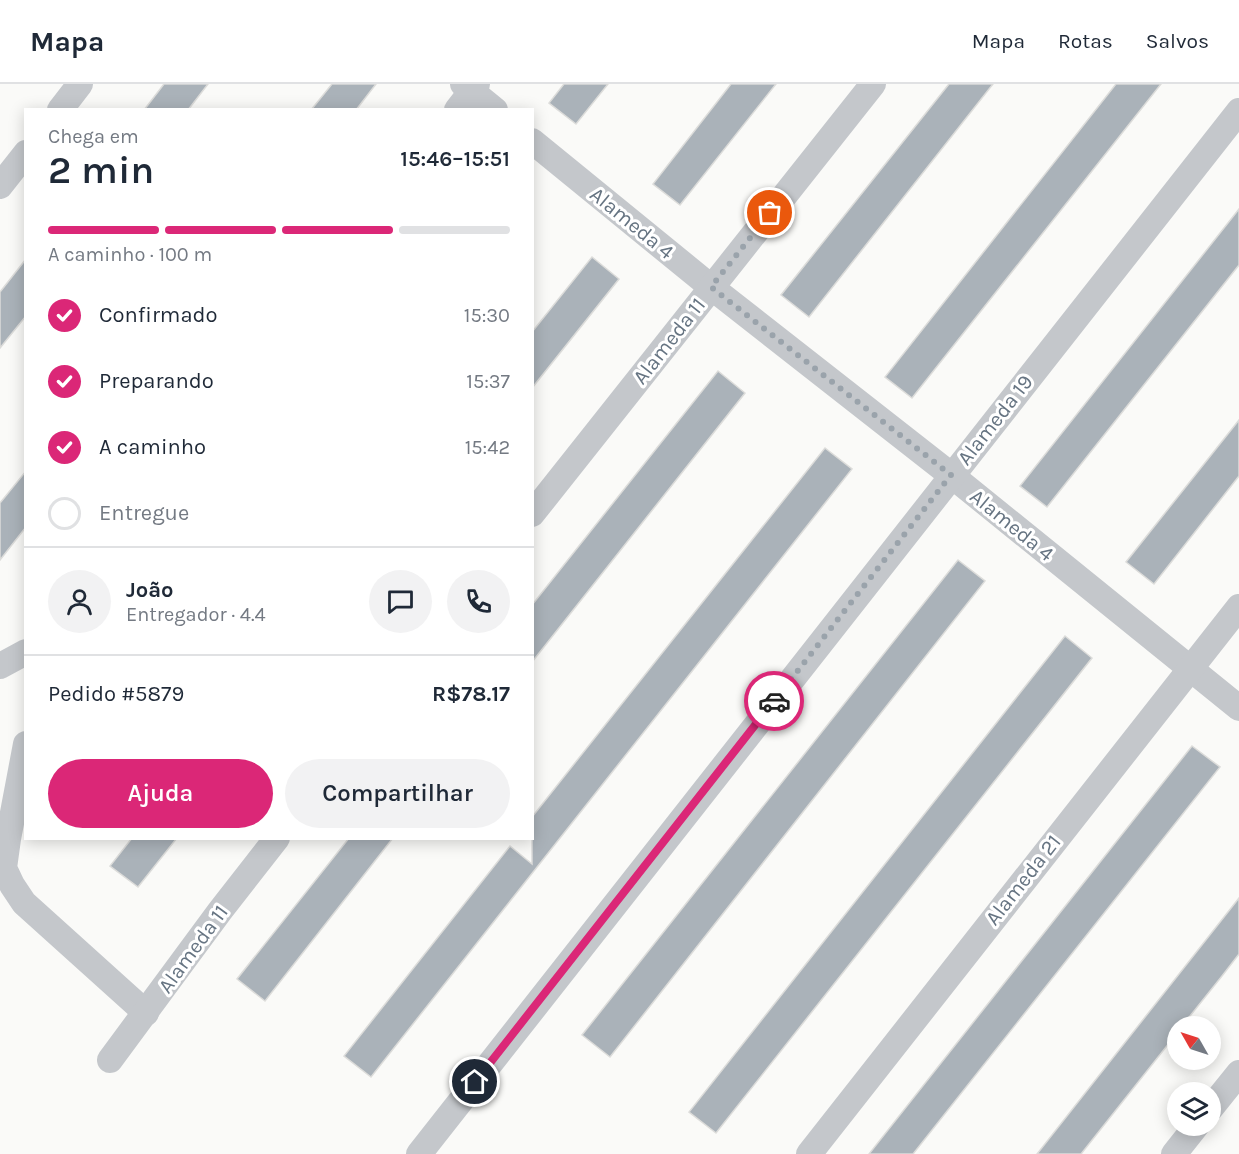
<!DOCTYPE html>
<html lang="pt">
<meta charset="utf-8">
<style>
:root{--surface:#fff;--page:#f2f2f3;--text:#1f2937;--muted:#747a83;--line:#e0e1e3;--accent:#db2777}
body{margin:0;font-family:Karla,sans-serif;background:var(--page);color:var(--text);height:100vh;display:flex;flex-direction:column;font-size:22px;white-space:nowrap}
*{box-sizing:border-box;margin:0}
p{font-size:20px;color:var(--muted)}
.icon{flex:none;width:33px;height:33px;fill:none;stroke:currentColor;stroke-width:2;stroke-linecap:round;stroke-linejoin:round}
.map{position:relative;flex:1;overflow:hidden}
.panel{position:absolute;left:24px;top:24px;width:510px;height:732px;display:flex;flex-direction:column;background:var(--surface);border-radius:0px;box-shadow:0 3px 15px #0003}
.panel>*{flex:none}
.needle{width:39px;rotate:309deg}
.tools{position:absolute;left:1167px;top:932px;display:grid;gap:12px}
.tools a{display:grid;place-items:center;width:54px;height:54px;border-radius:50%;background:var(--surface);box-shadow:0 3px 15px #0003;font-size:30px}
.pin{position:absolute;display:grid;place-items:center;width:51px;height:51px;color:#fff;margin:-26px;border:3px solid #fff;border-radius:50%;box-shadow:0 2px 6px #0007}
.courier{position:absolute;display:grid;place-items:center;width:60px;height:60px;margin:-30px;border:4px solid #db2777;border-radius:50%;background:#fff;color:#222;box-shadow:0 2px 8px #0007}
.headline em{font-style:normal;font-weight:600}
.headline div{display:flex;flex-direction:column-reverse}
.headline{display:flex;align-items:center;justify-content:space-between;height:102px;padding:0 24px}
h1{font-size:39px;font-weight:600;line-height:45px}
.bar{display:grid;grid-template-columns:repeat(4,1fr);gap:9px 6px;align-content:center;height:72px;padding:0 24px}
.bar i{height:8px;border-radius:4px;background:var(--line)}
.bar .on{background:var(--accent)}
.bar p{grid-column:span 4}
.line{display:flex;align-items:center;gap:15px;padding:0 24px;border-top:2px solid var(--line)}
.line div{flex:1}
.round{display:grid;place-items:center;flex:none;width:63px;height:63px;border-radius:32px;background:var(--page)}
ol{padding:0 24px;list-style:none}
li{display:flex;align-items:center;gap:18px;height:66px}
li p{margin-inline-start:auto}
li .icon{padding:6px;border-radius:50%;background:var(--accent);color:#fff;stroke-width:4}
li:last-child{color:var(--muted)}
li i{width:33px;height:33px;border:3px solid var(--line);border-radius:50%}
.action{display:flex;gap:12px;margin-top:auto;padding:12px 24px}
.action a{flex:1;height:69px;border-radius:36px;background:var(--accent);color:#fff;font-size:24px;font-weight:600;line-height:69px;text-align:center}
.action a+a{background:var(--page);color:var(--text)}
header{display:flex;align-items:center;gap:36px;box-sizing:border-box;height:84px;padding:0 30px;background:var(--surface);border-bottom:2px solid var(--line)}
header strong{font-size:28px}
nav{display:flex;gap:33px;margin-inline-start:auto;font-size:21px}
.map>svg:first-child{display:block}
.building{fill:#aab2b9;stroke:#dcdcda;stroke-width:1.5}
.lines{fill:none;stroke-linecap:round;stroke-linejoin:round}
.street{stroke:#c4c7cb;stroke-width:26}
.done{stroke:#9aa3ab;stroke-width:6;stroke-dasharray:0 10.8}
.route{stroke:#db2777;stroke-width:8}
.labels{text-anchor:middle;stroke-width:6;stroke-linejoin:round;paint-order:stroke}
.street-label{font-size:21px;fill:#667482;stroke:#fff}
</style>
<header>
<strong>Mapa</strong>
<nav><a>Mapa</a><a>Rotas</a><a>Salvos</a></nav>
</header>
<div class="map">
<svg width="1239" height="1070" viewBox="0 0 1239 1070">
<rect width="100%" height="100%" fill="#fafaf8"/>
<g class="building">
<path d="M164 0H208L188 26H144Z"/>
<path d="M332 0H376L356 26H311Z"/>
<path d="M564 0H608L576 40 549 19Z"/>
<path d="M731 0H776L680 121 653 100Z"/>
<path d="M949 0H993L809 233 781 211Z"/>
<path d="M1116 0H1161L912 314 885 293Z"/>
<path d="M1239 125V181L1047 423 1020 402Z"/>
<path d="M592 173 619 195 532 304V248Z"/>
<path d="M26 175V232L0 264V208Z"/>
<path d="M718 287 745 309 532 578V521Z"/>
<path d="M1239 336V392L1154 500 1126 478Z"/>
<path d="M825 364 852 385 371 993 344 972 510 762 532 780V733Z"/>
<path d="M26 387V443L0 476V419Z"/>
<path d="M958 476 985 497 610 973 582 951Z"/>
<path d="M1065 552 1092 574 716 1049 689 1028Z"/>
<path d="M1192 662 1220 683 913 1070H869Z"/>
<path d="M132 754H177L138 803 110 782Z"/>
<path d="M349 754H393L265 917 237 895Z"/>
<path d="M1239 814V870L1222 892 1182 942H1178V948L1081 1070H1037Z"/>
</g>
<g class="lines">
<g class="street">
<path d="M463 0 495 26"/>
<path d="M60 26 80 0"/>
<path d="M457 26 477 0"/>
<path d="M532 57 711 203 951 391 1239 624"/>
<path d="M0 102 26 69"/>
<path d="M532 430 873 0"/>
<path d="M0 582 26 568"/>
<path d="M26 660 8 755 4 784 12 801 24 819 146 929"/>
<path d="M110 976 220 827 277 754"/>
<path d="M1210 1025 1239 989"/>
<path d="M419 1070 1239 27"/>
<path d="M809 1070 1239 523"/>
<path d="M1174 1070 1197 1041"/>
</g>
</g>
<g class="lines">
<path class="done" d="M770 129 711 203 951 391 774 617"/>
<path class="route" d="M475 998 774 617"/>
</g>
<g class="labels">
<g class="street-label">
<text transform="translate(632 139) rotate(39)" y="7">Alameda 4</text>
<text transform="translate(669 257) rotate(-52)" y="7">Alameda 11</text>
<text transform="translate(995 336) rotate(-52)" y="7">Alameda 19</text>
<text transform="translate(1012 441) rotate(39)" y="7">Alameda 4</text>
<text transform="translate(1023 796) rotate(-52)" y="7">Alameda 21</text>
<text transform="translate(193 865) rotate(-54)" y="7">Alameda 11</text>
</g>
</g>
</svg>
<div class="tools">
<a><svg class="needle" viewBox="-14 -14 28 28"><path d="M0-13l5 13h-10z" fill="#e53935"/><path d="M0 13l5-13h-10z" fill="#747a83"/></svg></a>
<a><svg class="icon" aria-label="layers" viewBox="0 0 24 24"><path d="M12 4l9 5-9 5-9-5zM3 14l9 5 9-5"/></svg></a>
</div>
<div class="pin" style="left:770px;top:129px;background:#ea580c"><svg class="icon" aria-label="bag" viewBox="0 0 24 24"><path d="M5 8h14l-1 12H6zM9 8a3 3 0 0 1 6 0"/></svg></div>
<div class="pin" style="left:475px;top:998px;background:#1f2937"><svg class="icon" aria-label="home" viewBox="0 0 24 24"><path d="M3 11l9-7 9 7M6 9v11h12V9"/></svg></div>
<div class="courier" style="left:774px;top:617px"><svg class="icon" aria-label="car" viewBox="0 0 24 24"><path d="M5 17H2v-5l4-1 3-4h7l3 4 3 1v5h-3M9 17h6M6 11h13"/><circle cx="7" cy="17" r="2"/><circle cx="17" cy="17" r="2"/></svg></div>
<section class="panel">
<div class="headline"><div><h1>2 min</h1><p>Chega em</p></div><em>15:46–15:51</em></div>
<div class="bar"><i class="on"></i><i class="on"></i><i class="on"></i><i></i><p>A caminho · 100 m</p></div>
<ol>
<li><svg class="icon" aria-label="check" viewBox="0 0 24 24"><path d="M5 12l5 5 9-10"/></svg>Confirmado<p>15:30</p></li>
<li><svg class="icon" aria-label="check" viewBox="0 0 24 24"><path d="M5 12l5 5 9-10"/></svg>Preparando<p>15:37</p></li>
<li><svg class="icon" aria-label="check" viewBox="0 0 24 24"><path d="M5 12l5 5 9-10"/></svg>A caminho<p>15:42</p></li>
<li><i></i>Entregue</li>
</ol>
<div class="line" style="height:108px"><a class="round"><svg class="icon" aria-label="person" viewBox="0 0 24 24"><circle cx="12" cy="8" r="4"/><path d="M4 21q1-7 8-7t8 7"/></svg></a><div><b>João</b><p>Entregador · 4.4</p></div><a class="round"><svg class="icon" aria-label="chat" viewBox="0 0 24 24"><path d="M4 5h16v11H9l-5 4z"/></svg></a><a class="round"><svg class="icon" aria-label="phone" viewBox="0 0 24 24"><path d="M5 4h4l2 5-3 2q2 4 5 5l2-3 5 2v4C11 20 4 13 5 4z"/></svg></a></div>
<div class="line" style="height:78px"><div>Pedido #5879</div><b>R$78.17</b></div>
<div class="action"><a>Ajuda</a><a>Compartilhar</a></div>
</section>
</div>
